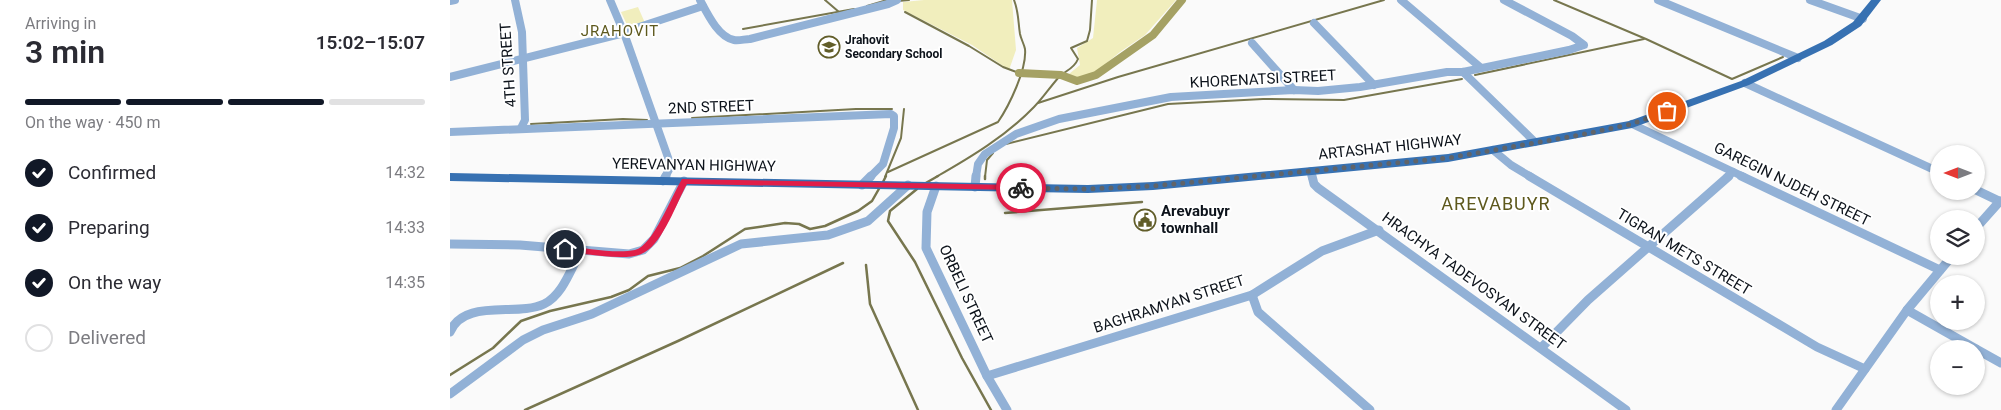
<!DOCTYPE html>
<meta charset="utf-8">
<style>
:root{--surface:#fff;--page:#f7f7f7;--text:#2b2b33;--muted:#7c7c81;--line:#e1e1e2;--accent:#111827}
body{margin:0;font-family:Roboto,sans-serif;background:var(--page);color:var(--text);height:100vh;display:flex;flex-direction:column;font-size:19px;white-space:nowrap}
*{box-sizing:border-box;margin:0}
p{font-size:16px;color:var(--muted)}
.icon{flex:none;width:28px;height:28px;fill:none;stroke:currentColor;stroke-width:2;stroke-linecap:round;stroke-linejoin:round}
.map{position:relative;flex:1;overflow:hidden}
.panel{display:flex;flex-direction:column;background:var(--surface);width:450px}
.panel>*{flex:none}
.needle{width:32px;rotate:270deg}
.fabs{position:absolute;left:1480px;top:145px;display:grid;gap:10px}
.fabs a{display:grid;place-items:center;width:55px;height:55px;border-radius:50%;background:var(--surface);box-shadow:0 1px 4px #0004;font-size:25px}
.pin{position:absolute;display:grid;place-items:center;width:42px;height:42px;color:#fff;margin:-21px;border:2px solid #fff;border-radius:50%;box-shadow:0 1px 5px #0007}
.courier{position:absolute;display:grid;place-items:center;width:50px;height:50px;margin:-25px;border:4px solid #e11d48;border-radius:50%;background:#fff;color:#222;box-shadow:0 1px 6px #0007}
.summary em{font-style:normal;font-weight:600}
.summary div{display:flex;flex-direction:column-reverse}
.summary{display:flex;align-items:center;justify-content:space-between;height:85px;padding:0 25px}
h1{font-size:32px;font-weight:600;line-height:38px}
.bar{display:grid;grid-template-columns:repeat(4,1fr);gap:8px 5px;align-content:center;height:60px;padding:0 25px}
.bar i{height:6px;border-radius:4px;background:var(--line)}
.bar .selected{background:var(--accent)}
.bar p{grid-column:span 4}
ol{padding:0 25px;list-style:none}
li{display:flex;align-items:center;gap:15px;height:55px}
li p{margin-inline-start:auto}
li .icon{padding:5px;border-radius:50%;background:var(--accent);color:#fff;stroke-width:4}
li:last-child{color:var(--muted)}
li i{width:28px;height:28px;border:2px solid var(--line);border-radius:50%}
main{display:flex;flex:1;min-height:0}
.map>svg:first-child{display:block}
.green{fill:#f1eebd}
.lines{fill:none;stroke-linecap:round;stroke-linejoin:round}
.stream-far1{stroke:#77764e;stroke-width:2}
.stream{stroke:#77764e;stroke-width:2.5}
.canal{stroke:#a5a164;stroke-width:8}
.minor-far1{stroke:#92b1d6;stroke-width:8}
.minor{stroke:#92b1d6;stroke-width:9}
.primary{fill:#3771b2;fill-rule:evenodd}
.route{fill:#e11d48}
.done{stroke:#606469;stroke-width:5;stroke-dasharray:0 9}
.labels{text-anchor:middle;stroke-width:4;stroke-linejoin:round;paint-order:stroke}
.far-poi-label{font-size:12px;font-weight:bold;fill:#0d131b;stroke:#fff;text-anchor:start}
.far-quarter-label{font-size:15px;letter-spacing:1px;fill:#5e591d;stroke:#fff}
.street-label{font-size:15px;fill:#0d131b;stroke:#fff}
.poi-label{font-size:15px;font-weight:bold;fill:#0d131b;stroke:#fff;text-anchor:start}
.quarter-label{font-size:18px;letter-spacing:1px;fill:#5e591d;stroke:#fff}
</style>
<main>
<section class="panel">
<div class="summary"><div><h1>3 min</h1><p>Arriving in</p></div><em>15:02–15:07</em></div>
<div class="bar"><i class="selected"></i><i class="selected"></i><i class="selected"></i><i></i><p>On the way · 450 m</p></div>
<ol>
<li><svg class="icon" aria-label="check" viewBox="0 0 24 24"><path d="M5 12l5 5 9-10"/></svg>Confirmed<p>14:32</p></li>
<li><svg class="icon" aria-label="check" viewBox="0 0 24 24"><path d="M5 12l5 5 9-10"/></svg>Preparing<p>14:33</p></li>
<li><svg class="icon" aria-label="check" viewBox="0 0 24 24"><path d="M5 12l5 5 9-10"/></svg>On the way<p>14:35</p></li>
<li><i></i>Delivered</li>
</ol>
</section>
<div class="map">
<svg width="1551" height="410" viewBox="0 0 1551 410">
<rect width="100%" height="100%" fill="#fafafa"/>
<g class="green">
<path d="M474 0H562L566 50 559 70 522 45 453 10V2Z"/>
<path d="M647 0H726L695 35 670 52 642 75 627 78 619 74 630 65 627 48 643 38Z"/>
<path d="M188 7 195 23 178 27 171 12Z"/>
</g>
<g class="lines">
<g class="stream-far1">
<path d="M375 0 389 12"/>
<path d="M1104 0 1196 39 1282 79 1333 57"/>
<path d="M448 1 459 0"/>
<path d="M417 6 437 0"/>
<path d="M455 12 519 46 553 67 569 73"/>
<path d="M293 29 404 9"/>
<path d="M1025 75 1194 39"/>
<path d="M588 103 668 77 934 0"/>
<path d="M242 118 406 109H442"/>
<path d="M81 124 173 119 197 120"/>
<path d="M556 144 718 104 813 99 894 100 1012 79"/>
<path d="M438 172 548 122C559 106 577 69 575 49 574 44 571 39 570 34 568 22 569 13 564 0"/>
<path d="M435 177 451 138 454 109"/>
<path d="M486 177C521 157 556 136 584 107 593 98 600 87 609 77 616 70 624 69 628 59L621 48 637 41 640 30 642 0"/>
<path d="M535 177 537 160 543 153"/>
</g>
<g class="stream">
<path d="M535 179V176"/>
<path d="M433 182 436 176"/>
<path d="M474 184 488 176"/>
<path d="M467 189 440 211 438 221 465 262 512 358 541 410"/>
<path d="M555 213 692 202"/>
<path d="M416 265 420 304 468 410"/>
<path d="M0 375 43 348 71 321 100 311 161 297 179 290 198 276 230 268 253 256 295 229 335 223 349 224 360 229 375 226 408 211 422 201 430 187"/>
<path d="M75 410 228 341 393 263"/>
</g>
<path class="canal" d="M569 73 611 75 627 81 646 75 703 35 732 0"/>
<g class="minor-far1">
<path d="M65 0 72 32 75 120 71 128"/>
<path d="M160 0 174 33 221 166 215 177"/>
<path d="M250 0C257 13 268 37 284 40 289 41 295 39 300 39L438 4 447 0"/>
<path d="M951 0 1030 67"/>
<path d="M1208 0 1348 58"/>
<path d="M1360 0 1413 19"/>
<path d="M0 1 5 0"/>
<path d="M864 23 924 85"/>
<path d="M174 32 253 6"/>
<path d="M802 43 844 90"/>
<path d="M1013 72 1085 142"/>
<path d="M0 77 174 33"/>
<path d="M1295 83 1489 172"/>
<path d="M1182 124 1294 177"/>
<path d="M0 132 441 114 444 116V128L433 164 420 177"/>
<path d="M1043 150 1061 165 1081 177"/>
<path d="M861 171 862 177"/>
<path d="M526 177 528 164 535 154 566 134 609 119 721 97 844 90 868 91 910 87 997 72H1013L1119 50 1134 45 1122 36 1054 0"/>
<path d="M1277 177 1283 172"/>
</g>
<g class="minor">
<path d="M862 176 864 184 868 188 1176 410"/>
<path d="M1079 176 1367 347 1415 369"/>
<path d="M1291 176 1490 270"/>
<path d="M213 181 216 176"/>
<path d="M412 185 421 176"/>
<path d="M486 186 477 212 476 248 537 376 557 410"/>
<path d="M525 187 526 176"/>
<path d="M1526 190 1551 202"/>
<path d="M1526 228 1550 201"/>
<path d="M0 244 70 245 179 254 193 250 204 239 234 181"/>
<path d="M802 295 808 312 920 410"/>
<path d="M1457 310 1526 349"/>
<path d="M0 332C14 298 67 317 94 304 113 295 121 268 131 251"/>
<path d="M1091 348 1138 300 1279 176"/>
<path d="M1526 349 1551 363"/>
<path d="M537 376 802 295 872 251 929 230"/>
<path d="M0 394 73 340 93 330 142 314 291 244 378 235 418 221 458 185"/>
<path d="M1386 410 1457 310 1502 256"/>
</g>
<path class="primary" d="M1421 0H1431L1411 26 1382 45 1299 85 1182 128 998 162 703 190 638 193 0 181V173L638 185 703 182 998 154 1179 121 1291 81 1374 41 1403 22Z"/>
</g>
<path class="route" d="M232 179 571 185 575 188 571 190 237 184C227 202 213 242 195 252 179 263 135 253 115 252L111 249 115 246C135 248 166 254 185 250 203 246 222 195 232 179Z"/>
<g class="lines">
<path class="done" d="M571 188 638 189 703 186 998 158 1130 135 1182 124 1217 111"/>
</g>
<defs>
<g id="school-ring" transform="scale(1.125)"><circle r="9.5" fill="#fff" stroke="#615d29" stroke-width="1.5"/><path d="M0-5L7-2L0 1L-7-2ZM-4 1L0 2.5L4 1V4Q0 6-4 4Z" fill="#615d29"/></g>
<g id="civic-ring" transform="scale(1.125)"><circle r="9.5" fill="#fff" stroke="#615d29" stroke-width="1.5"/><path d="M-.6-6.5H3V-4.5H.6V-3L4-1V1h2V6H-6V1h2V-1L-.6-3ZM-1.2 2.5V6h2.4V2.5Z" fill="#615d29"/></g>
</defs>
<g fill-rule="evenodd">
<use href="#school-ring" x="379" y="47"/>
<use href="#civic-ring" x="695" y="220"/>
</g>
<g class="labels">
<g class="far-poi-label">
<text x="395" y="44">Jrahovit<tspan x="395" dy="14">Secondary School</tspan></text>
</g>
<g class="far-quarter-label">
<text x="170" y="36">JRAHOVIT</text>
</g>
<g class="street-label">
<text transform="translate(58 65) rotate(-94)" y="5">4TH STREET</text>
<text transform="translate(813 79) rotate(-3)" y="5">KHORENATSI STREET</text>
<text transform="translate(261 107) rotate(-2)" y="5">2ND STREET</text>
<text transform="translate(940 147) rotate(-6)" y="5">ARTASHAT HIGHWAY</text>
<text transform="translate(244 165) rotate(1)" y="5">YEREVANYAN HIGHWAY</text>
<text transform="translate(1342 184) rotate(26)" y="5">GAREGIN NJDEH STREET</text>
<text transform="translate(1234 252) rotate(31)" y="5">TIGRAN METS STREET</text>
<text transform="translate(1024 281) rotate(36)" y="5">HRACHYA TADEVOSYAN STREET</text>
<text transform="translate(516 294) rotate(65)" y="5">ORBELI STREET</text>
<text transform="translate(719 304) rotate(-18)" y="5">BAGHRAMYAN STREET</text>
</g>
<g class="poi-label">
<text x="711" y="216">Arevabuyr<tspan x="711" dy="17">townhall</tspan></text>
</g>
<g class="quarter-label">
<text x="1046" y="210">AREVABUYR</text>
</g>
</g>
</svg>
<div class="fabs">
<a><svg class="needle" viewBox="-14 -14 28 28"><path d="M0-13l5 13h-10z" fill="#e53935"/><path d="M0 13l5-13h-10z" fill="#7c7c81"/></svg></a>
<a><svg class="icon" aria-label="layers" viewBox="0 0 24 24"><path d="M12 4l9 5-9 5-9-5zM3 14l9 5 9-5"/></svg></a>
<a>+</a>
<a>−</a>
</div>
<div class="pin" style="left:1217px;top:111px;background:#ea580c"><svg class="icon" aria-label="bag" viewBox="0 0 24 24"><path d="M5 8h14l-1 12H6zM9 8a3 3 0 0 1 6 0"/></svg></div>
<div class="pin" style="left:115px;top:249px;background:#1f2937"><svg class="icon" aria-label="home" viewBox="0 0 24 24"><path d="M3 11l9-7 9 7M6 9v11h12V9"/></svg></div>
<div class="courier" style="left:571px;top:188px"><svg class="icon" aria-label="bike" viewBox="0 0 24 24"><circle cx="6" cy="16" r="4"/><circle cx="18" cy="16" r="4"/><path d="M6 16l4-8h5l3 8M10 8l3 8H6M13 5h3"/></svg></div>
</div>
</main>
